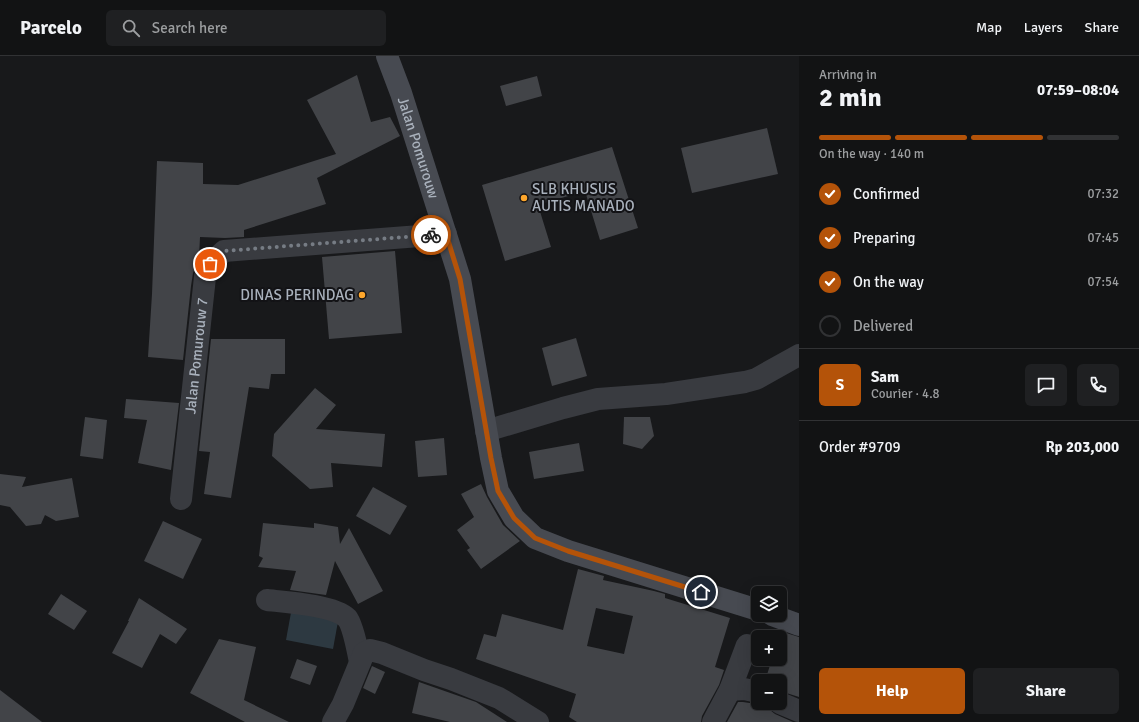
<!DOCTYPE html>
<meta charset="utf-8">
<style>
:root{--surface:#121314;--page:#1f2022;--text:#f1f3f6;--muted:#9c9ea0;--line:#313234;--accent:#b45309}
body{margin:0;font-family:Signika,sans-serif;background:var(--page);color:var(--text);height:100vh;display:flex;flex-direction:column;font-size:15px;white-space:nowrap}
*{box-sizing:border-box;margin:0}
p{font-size:13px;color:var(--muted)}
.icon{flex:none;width:22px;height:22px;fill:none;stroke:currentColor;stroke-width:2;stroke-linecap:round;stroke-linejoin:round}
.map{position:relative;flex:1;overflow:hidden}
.details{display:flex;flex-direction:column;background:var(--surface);width:340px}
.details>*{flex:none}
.fabs{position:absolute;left:751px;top:530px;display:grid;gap:8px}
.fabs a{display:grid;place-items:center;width:36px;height:36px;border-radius:6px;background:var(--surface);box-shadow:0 4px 16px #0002,0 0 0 1px var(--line);font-size:20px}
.pin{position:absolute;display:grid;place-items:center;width:34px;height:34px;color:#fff;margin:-17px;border:2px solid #fff;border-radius:50%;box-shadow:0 1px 4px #0007}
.courier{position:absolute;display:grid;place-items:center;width:40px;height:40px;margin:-20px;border:3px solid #b45309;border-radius:50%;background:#fff;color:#222;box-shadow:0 1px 5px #0007}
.headline em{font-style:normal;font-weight:800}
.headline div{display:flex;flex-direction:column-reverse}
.headline{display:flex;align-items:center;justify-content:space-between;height:68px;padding:0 20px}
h1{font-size:26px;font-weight:800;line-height:30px}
.bar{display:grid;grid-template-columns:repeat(4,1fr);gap:6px 4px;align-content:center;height:48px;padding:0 20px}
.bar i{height:5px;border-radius:3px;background:var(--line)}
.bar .on{background:var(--accent)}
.bar p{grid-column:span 4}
.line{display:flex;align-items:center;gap:10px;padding:0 20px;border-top:1px solid var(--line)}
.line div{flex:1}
.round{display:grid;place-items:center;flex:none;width:42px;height:42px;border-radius:6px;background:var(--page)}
ol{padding:0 20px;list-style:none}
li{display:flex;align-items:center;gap:12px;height:44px}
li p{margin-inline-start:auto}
li .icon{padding:4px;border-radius:50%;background:var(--accent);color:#fff;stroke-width:4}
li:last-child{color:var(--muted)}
li i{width:22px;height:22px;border:2px solid var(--line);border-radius:50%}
.button{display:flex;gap:8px;margin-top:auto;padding:8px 20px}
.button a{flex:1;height:46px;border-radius:6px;background:var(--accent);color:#fff;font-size:16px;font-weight:800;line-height:46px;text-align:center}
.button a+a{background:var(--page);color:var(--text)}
header{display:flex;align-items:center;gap:24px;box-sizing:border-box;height:56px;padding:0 20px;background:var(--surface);border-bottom:1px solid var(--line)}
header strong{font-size:19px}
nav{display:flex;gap:22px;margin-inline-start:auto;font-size:14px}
.search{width:280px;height:36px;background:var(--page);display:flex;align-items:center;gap:10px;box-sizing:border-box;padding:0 14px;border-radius:6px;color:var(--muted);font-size:15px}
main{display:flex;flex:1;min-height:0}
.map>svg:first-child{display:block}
.water{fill:#2d3941}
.building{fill:#424448;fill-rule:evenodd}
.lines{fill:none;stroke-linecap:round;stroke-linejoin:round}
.street{stroke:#393b40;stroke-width:22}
.secondary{stroke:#474a51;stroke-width:22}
.done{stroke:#767c84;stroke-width:4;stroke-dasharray:0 7.2}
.route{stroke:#b45309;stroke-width:5}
.poi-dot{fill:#ffa72c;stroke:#131316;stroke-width:1.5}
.labels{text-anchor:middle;stroke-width:4;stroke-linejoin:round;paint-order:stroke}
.street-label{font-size:15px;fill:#a9b1bc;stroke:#131316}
.poi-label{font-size:15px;fill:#a9b1bc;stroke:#131316;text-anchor:start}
</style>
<header>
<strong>Parcelo</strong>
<div class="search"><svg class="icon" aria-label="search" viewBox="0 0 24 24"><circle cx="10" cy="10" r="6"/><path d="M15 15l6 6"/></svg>Search here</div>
<nav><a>Map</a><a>Layers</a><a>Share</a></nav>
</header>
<main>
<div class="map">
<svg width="799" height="666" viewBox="0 0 799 666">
<rect width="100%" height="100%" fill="#18191b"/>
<path class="water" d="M292 551 339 560 333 593 286 584Z"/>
<g class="building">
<path d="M357 19 371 66 390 61 400 80 317 122 326 148 244 174V181L225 182 200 181 199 202 193 217 191 230 183 304 148 301 152 238 157 105 203 107V128L238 129 336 98 307 44Z"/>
<path d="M537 20 542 40 506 50 500 30Z"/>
<path d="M767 72 778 118 692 137 681 92Z"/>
<path d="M612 91 638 172 600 184 585 135 538 149 551 191 505 205 482 129Z"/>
<path d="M395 195 402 277 329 283 322 201Z"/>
<path d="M576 282 587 320 552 330 542 292Z"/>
<path d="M211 283H285V318H271L269 333 249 331 231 442 204 438 210 396 199 395Z"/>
<path d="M315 332 336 349 316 373 385 378 382 411 331 407 333 431 310 433 272 400 274 378Z"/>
<path d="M126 343 179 347 171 414 138 407 147 364 124 362Z"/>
<path d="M85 361 107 364 103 403 80 400Z"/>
<path d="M624 361H650L654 380 642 393 623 388Z"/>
<path d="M444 382 447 419 418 421 415 385Z"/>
<path d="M579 387 584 415 534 423 529 396Z"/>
<path d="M0 418 26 421 22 431 72 422 79 461 56 465 45 459 41 468 26 470 10 451 0 449Z"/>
<path d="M481 428 487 441 503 469 520 485 481 513 467 494 470 492 457 474 474 461 461 438Z"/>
<path d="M373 431 407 450 390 479 356 460Z"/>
<path d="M163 465 202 483 183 523 144 505Z"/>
<path d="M263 467 314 472V467L338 471 340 488 349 472 383 535 358 548 335 505 326 539 290 534 296 515 258 511 263 502 259 500Z"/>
<path d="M578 513 604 520 603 524 654 535 665 538V542L730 562 715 611 724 614 719 629 702 660 701 666H577L569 661 576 638 476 603 484 578 496 581 502 558 563 574ZM596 552 633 560 624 598 587 590Z"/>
<path d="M61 538 87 555 74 574 48 558Z"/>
<path d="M139 542 187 573 176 588 160 578 142 612 112 597 129 565H128Z"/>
<path d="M780 575 799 581V641L780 635V625H765L772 603H780V581H778Z"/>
<path d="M219 583 256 591 244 644 289 666H245L190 637Z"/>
<path d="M297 603 317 610 310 629 290 622Z"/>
<path d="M372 610 385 616 375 638 363 632Z"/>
<path d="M419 626 476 646 507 666H450L412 657Z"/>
<path d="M0 634 42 666H0Z"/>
<path d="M738 646H743L756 648 768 647 770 654 775 658 793 666H727Z"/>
</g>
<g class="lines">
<g class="street">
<path d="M486 375 563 352 598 343 666 338 745 326 756 323 799 299"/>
<path id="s1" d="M181 443 205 221 210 208 224 195 446 178"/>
<path d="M267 544C285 546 334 549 347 562 353 569 358 596 360 606"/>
<path d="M730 634 744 633 758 636"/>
<path d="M780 647 799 655"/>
<path d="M333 666 343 648 364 597 370 594 382 597 424 614 451 623 499 642 538 666"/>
<path d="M713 666 730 634 747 589"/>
</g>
<g class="secondary">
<path id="s2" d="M387 0 401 37 460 223 491 402 498 435 514 462 535 482 568 495 758 554"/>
<path d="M772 559 799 569"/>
</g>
</g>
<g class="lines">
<path class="done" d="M210 208 224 195 431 179"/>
<path class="route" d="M431 179 446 178 460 223 491 402 498 435 514 462 535 482 568 495 701 536"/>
</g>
<g class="poi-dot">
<circle cx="524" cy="142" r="4"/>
<circle cx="362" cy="239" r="4"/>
</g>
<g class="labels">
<g class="street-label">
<text dy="5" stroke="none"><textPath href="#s2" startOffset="97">Jalan Pomurouw</textPath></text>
<text dy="5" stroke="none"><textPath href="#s1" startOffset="144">Jalan Pomurouw 7</textPath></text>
</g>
<g class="poi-label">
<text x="532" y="138">SLB KHUSUS<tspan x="532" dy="17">AUTIS MANADO</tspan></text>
<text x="354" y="244" text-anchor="end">DINAS PERINDAG</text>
</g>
</g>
</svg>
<div class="fabs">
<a><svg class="icon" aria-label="layers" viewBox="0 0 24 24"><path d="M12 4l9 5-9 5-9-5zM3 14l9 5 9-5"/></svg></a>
<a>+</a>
<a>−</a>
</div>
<div class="pin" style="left:210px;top:208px;background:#ea580c"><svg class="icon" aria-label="bag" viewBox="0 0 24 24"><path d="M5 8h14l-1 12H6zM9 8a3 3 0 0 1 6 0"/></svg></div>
<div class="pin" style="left:701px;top:536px;background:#1f2937"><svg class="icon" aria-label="home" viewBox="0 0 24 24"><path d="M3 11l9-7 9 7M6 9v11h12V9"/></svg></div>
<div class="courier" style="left:431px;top:179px"><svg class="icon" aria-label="bike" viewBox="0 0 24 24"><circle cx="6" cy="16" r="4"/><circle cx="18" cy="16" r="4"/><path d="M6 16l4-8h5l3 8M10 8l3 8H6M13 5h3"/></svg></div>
</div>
<section class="details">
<div class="headline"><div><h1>2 min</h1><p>Arriving in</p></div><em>07:59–08:04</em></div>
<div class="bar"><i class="on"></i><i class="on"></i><i class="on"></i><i></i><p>On the way · 140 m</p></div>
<ol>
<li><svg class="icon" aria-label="check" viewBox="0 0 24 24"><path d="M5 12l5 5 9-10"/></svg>Confirmed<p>07:32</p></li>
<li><svg class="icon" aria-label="check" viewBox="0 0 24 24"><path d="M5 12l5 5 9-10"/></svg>Preparing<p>07:45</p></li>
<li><svg class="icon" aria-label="check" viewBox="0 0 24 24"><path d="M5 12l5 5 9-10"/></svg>On the way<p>07:54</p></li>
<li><i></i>Delivered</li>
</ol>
<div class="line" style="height:72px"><b class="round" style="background:var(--accent);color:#fff">S</b><div><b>Sam</b><p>Courier · 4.8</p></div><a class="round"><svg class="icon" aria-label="chat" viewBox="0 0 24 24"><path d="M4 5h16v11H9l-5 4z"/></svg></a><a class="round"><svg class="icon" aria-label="phone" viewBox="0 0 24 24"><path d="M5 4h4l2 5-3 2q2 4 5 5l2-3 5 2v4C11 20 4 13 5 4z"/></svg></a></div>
<div class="line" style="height:52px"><div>Order #9709</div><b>Rp 203,000</b></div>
<div class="button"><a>Help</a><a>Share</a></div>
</section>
</main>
